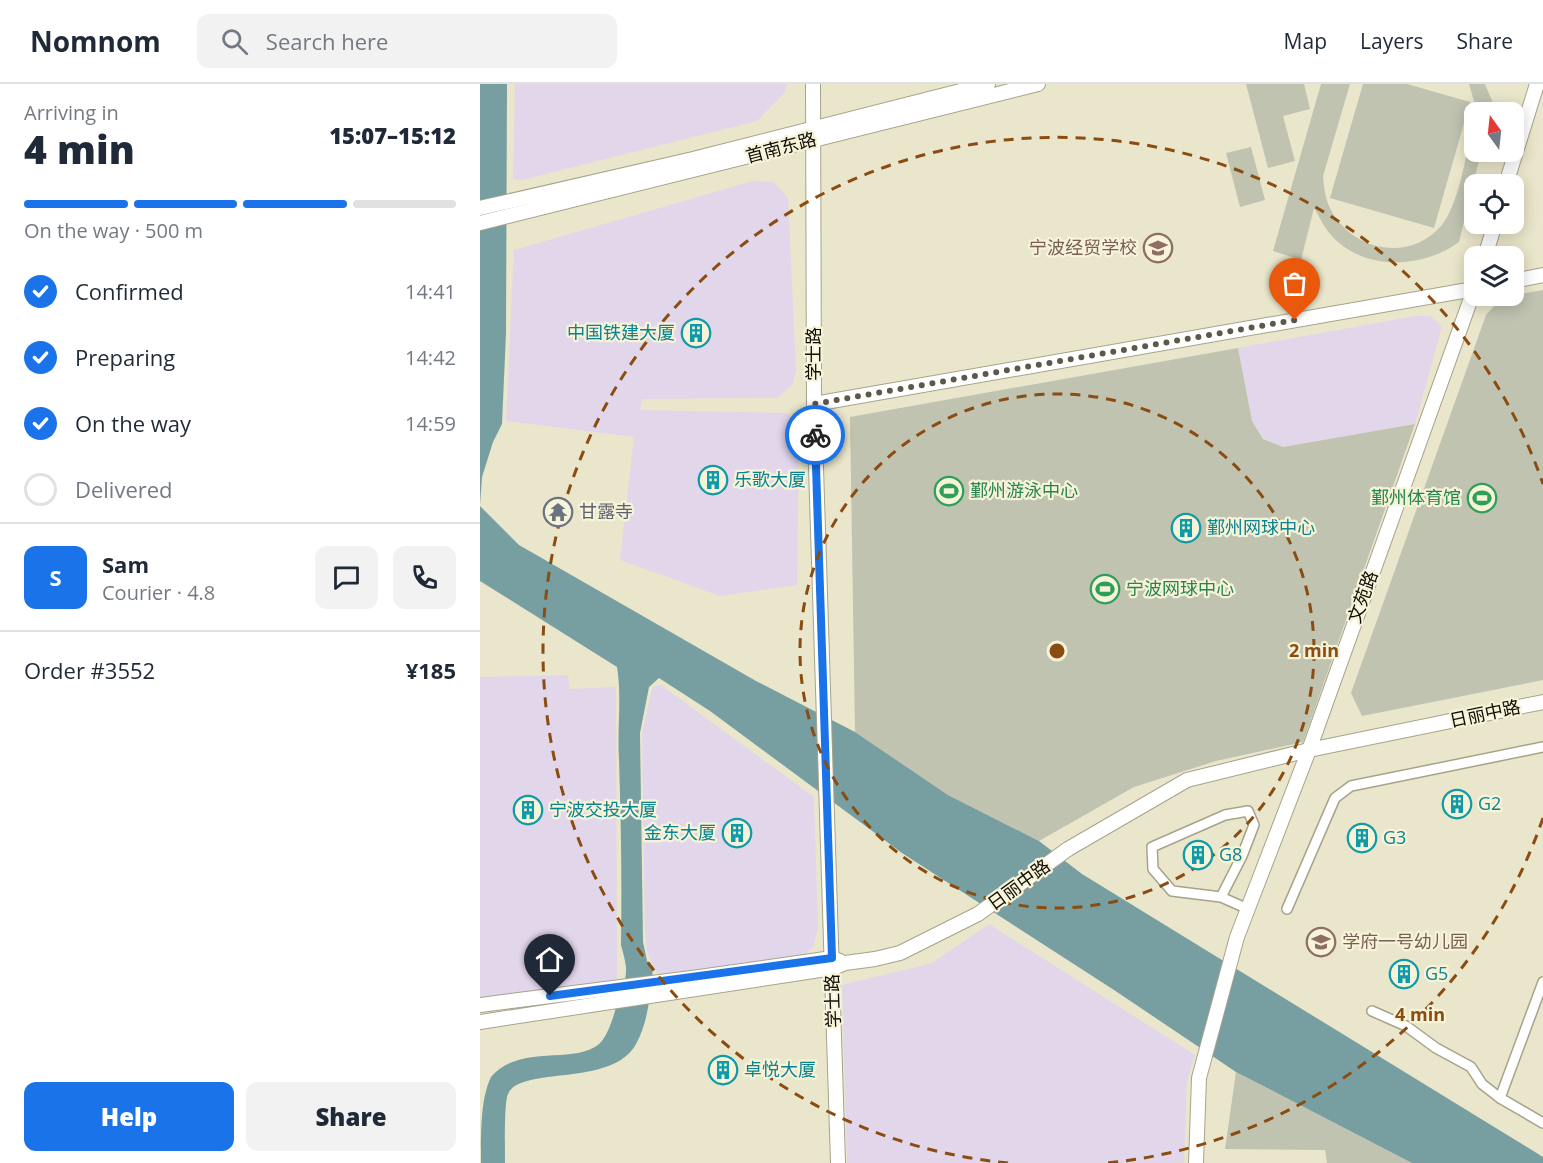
<!DOCTYPE html>
<meta charset="utf-8">
<style>
:root{--surface:#fff;--page:#f2f2f3;--text:#1f2937;--muted:#747a83;--line:#e0e1e3;--accent:#1a73e8}
body{margin:0;font-family:"Open Sans","Noto Sans SC",sans-serif;background:var(--page);color:var(--text);height:100vh;display:flex;flex-direction:column;font-size:22px;white-space:nowrap}
*{box-sizing:border-box;margin:0}
p{font-size:20px;color:var(--muted)}
.icon{flex:none;width:33px;height:33px;fill:none;stroke:currentColor;stroke-width:2;stroke-linecap:round;stroke-linejoin:round}
.map{position:relative;flex:1;overflow:hidden}
.drawer{display:flex;flex-direction:column;background:var(--surface);width:480px}
.drawer>*{flex:none}
.needle{width:39px;rotate:345deg}
.buttons{position:absolute;left:984px;top:18px;display:grid;gap:12px}
.buttons a{display:grid;place-items:center;width:60px;height:60px;border-radius:12px;background:var(--surface);box-shadow:0 3px 15px #0003;font-size:30px}
.pin{position:absolute;display:grid;place-items:center;width:51px;height:51px;color:#fff;margin:-62px -26px;border-radius:50% 50% 50% 0;rotate:-45deg;box-shadow:0 0 6px #0007}
.pin .icon{rotate:45deg}
.courier{position:absolute;display:grid;place-items:center;width:60px;height:60px;margin:-30px;border:4px solid #1a73e8;border-radius:50%;background:#fff;color:#222;box-shadow:0 2px 8px #0007}
.head em{font-style:normal;font-weight:800}
.head div{display:flex;flex-direction:column-reverse}
.head{display:flex;align-items:center;justify-content:space-between;height:102px;padding:0 24px}
h1{font-size:39px;font-weight:800;line-height:45px}
.bar{display:grid;grid-template-columns:repeat(4,1fr);gap:9px 6px;align-content:center;height:72px;padding:0 24px}
.bar i{height:8px;border-radius:4px;background:var(--line)}
.bar .current{background:var(--accent)}
.bar p{grid-column:span 4}
.line{display:flex;align-items:center;gap:15px;padding:0 24px;border-top:2px solid var(--line)}
.line div{flex:1}
.round{display:grid;place-items:center;flex:none;width:63px;height:63px;border-radius:12px;background:var(--page)}
ol{padding:0 24px;list-style:none}
li{display:flex;align-items:center;gap:18px;height:66px}
li p{margin-inline-start:auto}
li .icon{padding:6px;border-radius:50%;background:var(--accent);color:#fff;stroke-width:4}
li:last-child{color:var(--muted)}
li i{width:33px;height:33px;border:3px solid var(--line);border-radius:50%}
.cta{display:flex;gap:12px;margin-top:auto;padding:12px 24px}
.cta a{flex:1;height:69px;border-radius:12px;background:var(--accent);color:#fff;font-size:24px;font-weight:800;line-height:69px;text-align:center}
.cta a+a{background:var(--page);color:var(--text)}
header{display:flex;align-items:center;gap:36px;box-sizing:border-box;height:84px;padding:0 30px;background:var(--surface);border-bottom:2px solid var(--line)}
header strong{font-size:28px}
nav{display:flex;gap:33px;margin-inline-start:auto;font-size:21px}
.search{width:420px;height:54px;background:var(--page);display:flex;align-items:center;gap:15px;box-sizing:border-box;padding:0 21px;border-radius:12px;color:var(--muted);font-size:22px}
main{display:flex;flex:1;min-height:0}
.map>svg:first-child{display:block}
.commercial{fill:#e2d6ea}
.green{fill:#bfc3b0}
.water{fill:#779ea1}
.lines{fill:none;stroke-linecap:round;stroke-linejoin:round}
.street-casing{stroke:#a7a38a;stroke-width:12}
.secondary-casing{stroke:#a7a38a;stroke-width:16}
.street{stroke:#fff;stroke-width:9}
.secondary{stroke:#fff;stroke-width:14}
.done{stroke:#5c594a;stroke-width:6;stroke-dasharray:0 10.8}
.route{stroke:#1a73e8;stroke-width:8}
.ring{fill:none;stroke:#8a4c10;stroke-width:3;stroke-dasharray:10 8}
.labels{text-anchor:middle;stroke-width:4.5;stroke-linejoin:round;paint-order:stroke}
.street-label{font-size:18px;fill:#0f0d05;stroke:#f7f3d8}
.education-label{font-size:18px;fill:#785e54;stroke:#f7f3d8;text-anchor:end}
.culture-label{font-size:18px;fill:#0d838f;stroke:#f7f3d8;text-anchor:start}
.leisure-label{font-size:18px;fill:#27864d;stroke:#f7f3d8;text-anchor:start}
.worship-label{font-size:18px;fill:#5b616d;stroke:#f7f3d8;text-anchor:start}
.centre{fill:#8a4c10;stroke:#f7f3d8;stroke-width:3}
.ring-label{font-size:18px;text-anchor:middle;font-weight:bold;fill:#8a4c10;stroke:#f7f3d8;stroke-width:4.5;stroke-linejoin:round;paint-order:stroke}
</style>
<header>
<strong>Nomnom</strong>
<div class="search"><svg class="icon" aria-label="search" viewBox="0 0 24 24"><circle cx="10" cy="10" r="6"/><path d="M15 15l6 6"/></svg>Search here</div>
<nav><a>Map</a><a>Layers</a><a>Share</a></nav>
</header>
<main>
<section class="drawer">
<div class="head"><div><h1>4 min</h1><p>Arriving in</p></div><em>15:07–15:12</em></div>
<div class="bar"><i class="current"></i><i class="current"></i><i class="current"></i><i></i><p>On the way · 500 m</p></div>
<ol>
<li><svg class="icon" aria-label="check" viewBox="0 0 24 24"><path d="M5 12l5 5 9-10"/></svg>Confirmed<p>14:41</p></li>
<li><svg class="icon" aria-label="check" viewBox="0 0 24 24"><path d="M5 12l5 5 9-10"/></svg>Preparing<p>14:42</p></li>
<li><svg class="icon" aria-label="check" viewBox="0 0 24 24"><path d="M5 12l5 5 9-10"/></svg>On the way<p>14:59</p></li>
<li><i></i>Delivered</li>
</ol>
<div class="line" style="height:108px"><b class="round" style="background:var(--accent);color:#fff">S</b><div><b>Sam</b><p>Courier · 4.8</p></div><a class="round"><svg class="icon" aria-label="chat" viewBox="0 0 24 24"><path d="M4 5h16v11H9l-5 4z"/></svg></a><a class="round"><svg class="icon" aria-label="phone" viewBox="0 0 24 24"><path d="M5 4h4l2 5-3 2q2 4 5 5l2-3 5 2v4C11 20 4 13 5 4z"/></svg></a></div>
<div class="line" style="height:78px"><div>Order #3552</div><b>¥185</b></div>
<div class="cta"><a>Help</a><a>Share</a></div>
</section>
<div class="map">
<svg width="1063" height="1079" viewBox="0 0 1063 1079">
<rect width="100%" height="100%" fill="#eae6cb"/>
<g class="commercial">
<path d="M35 0H307L305 8 277 37 42 96 33 95Z"/>
<path d="M273 97 293 98 308 114 316 286 313 300 297 314 162 315 160 326 306 329 319 340 317 501 240 512 140 476 154 353 26 337 34 166Z"/>
<path d="M935 232H950L962 242 935 340 803 363 783 354 772 337 758 264Z"/>
<path d="M88 591 90 605 136 603 137 901 0 913V593Z"/>
<path d="M181 601 334 713 338 845 333 863 321 874 180 893 172 881 167 867 165 847 162 650 171 609 173 603Z"/>
<path d="M509 840 715 971 707 998 704 1079H367L362 901 452 879Z"/>
</g>
<g class="green">
<path d="M766 0H824L830 25 803 32 815 77 788 84Z"/>
<path d="M841 0H870L843 92C844 103 845 114 850 124 871 167 929 179 961 142 981 118 987 63 994 32V68H1001L979 158C945 183 891 187 858 158 847 149 841 136 834 124L821 176 793 167Z"/>
<path d="M883 0H927L990 18 954 144 850 114Z"/>
<path d="M989 0H1005L1013 19 1010 28H995L996 24Z"/>
<path d="M771 63 785 116 760 123 746 69Z"/>
<path d="M1063 206V596L882 632 871 609 1006 231 1022 213Z"/>
<path d="M758 264 772 337 783 355 803 363 935 340 823 658 736 677 654 703 559 757 468 711 375 648 370 333Z"/>
<path d="M756 988 932 1079H847L845 1066 745 1065Z"/>
</g>
<g class="water">
<path d="M0 0H27L26 249 22 340 13 358 2 393 0 421Z"/>
<path d="M0 422 39 461 276 597 375 648 468 711 559 757 602 790 1063 1073V1079H932L756 988 634 906 422 769 230 627 179 594 169 603 160 649 163 858 167 877 173 884C170 910 169 936 156 960 132 1004 41 981 28 1010 24 1018 25 1067 25 1079H1C1 1054 0 1015 11 993 40 958 100 983 122 957 129 947 133 935 136 923 140 911 147 896 146 883 145 876 143 868 141 861 142 799 141 737 139 675 137 644 142 614 137 583L0 497Z"/>
</g>
<g class="lines">
<g class="street-casing">
<g id="street">
<path d="M741 813 762 772 774 741 768 727 745 731 672 763 673 785 692 807 741 813 768 825"/>
<path d="M807 825 855 714 871 702 1063 663"/>
<path d="M1063 898 1020 1014 1063 1039"/>
<path d="M892 927 926 942 956 964 991 983 1002 1000 1020 1014"/>
</g>
</g>
<g class="secondary-casing">
<g id="secondary">
<path d="M333 0 334 320 358 1079"/>
<path d="M1026 100 1057 0"/>
<path d="M0 124 213 75 508 0"/>
<path d="M0 139 558 0"/>
<path d="M1005 172 1015 140"/>
<path d="M1034 197 1063 191"/>
<path d="M334 320 994 205"/>
<path d="M0 921 219 893 352 874 360 877"/>
<path d="M0 938 353 884 365 879 395 875 420 869 498 830 588 765 707 696 829 666 1063 618"/>
<path d="M716 1079 719 994 757 853 829 666 994 206"/>
</g>
</g>
<use href="#street" class="street"/>
<use href="#secondary" class="secondary"/>
</g>
<g class="lines">
<path class="done" d="M335 351 334 320 815 236"/>
<path class="route" d="M70 912 352 874 335 351"/>
</g>
<g class="ring">
<circle cx="577" cy="567" r="257"/>
<path d="M1063 734A514 514 0 0 1 626 1079M528 1079A514 514 0 1 1 1063 400"/>
</g>
<defs>
<g id="school-ring" transform="scale(1.5)"><circle r="9.5" fill="#f7f3d8" stroke="#8d6e63" stroke-width="1.5"/><path d="M0-5L7-2L0 1L-7-2ZM-4 1L0 2.5L4 1V4Q0 6-4 4Z" fill="#8d6e63"/></g>
<g id="building-ring" transform="scale(1.5)"><circle r="9.5" fill="#f7f3d8" stroke="#0f9aa8" stroke-width="1.5"/><path d="M-4-6H4V6H1V3H-1V6H-4ZM-2.5-4.3h1.7v1.8h-1.7ZM.8-4.3h1.7v1.8H.8ZM-2.5-1h1.7V.8h-1.7ZM.8-1h1.7V.8H.8Z" fill="#0f9aa8"/></g>
<g id="stadium-ring" transform="scale(1.5)"><circle r="9.5" fill="#f7f3d8" stroke="#2e9e5b" stroke-width="1.5"/><path d="M0-5a6.5 5 0 1 0 0 10a6.5 5 0 1 0 0-10ZM-3.5-1.8h7v3.6h-7Z" fill="#2e9e5b"/></g>
<g id="temple-ring" transform="scale(1.5)"><circle r="9.5" fill="#f7f3d8" stroke="#6b7280" stroke-width="1.5"/><path d="M0-6L5-2H3V0L6.5 2.5H4V6H1.5V3h-3V6H-4V2.5H-6.5L-3 0V-2H-5Z" fill="#6b7280"/></g>
</defs>
<g fill-rule="evenodd">
<use href="#school-ring" x="678" y="164"/>
<use href="#building-ring" x="216" y="249"/>
<use href="#building-ring" x="233" y="396"/>
<use href="#stadium-ring" x="469" y="407"/>
<use href="#stadium-ring" x="1002" y="414"/>
<use href="#temple-ring" x="78" y="428"/>
<use href="#building-ring" x="706" y="444"/>
<use href="#stadium-ring" x="625" y="505"/>
<use href="#building-ring" x="977" y="720"/>
<use href="#building-ring" x="48" y="726"/>
<use href="#building-ring" x="257" y="749"/>
<use href="#building-ring" x="882" y="754"/>
<use href="#building-ring" x="718" y="771"/>
<use href="#school-ring" x="841" y="858"/>
<use href="#building-ring" x="924" y="890"/>
<use href="#building-ring" x="243" y="986"/>
</g>
<g class="labels">
<g class="street-label">
<text transform="translate(301 64) rotate(-15)" y="6">首南东路</text>
<text transform="translate(334 270) rotate(-90)" y="6">学士路</text>
<text transform="translate(883 513) rotate(-70)" y="6">文苑路</text>
<text transform="translate(1005 630) rotate(-12)" y="6">日丽中路</text>
<text transform="translate(539 801) rotate(-36)" y="6">日丽中路</text>
<text transform="translate(353 917) rotate(-92)" y="6">学士路</text>
</g>
<g class="education-label">
<text x="657" y="170">宁波经贸学校</text>
<text x="862" y="864" text-anchor="start">学府一号幼儿园</text>
</g>
<g class="culture-label">
<text x="195" y="255" text-anchor="end">中国铁建大厦</text>
<text x="254" y="402">乐歌大厦</text>
<text x="727" y="450">鄞州网球中心</text>
<text x="998" y="726">G2</text>
<text x="69" y="732">宁波交投大厦</text>
<text x="236" y="755" text-anchor="end">金东大厦</text>
<text x="903" y="760">G3</text>
<text x="739" y="777">G8</text>
<text x="945" y="896">G5</text>
<text x="264" y="992">卓悦大厦</text>
</g>
<g class="leisure-label">
<text x="490" y="413">鄞州游泳中心</text>
<text x="981" y="420" text-anchor="end">鄞州体育馆</text>
<text x="646" y="511">宁波网球中心</text>
</g>
<g class="worship-label">
<text x="99" y="434">甘露寺</text>
</g>
</g>
<circle cx="577" cy="567" r="9" class="centre"/>
<g class="ring-label">
<text x="834" y="573">2 min</text>
<text x="940" y="937">4 min</text>
</g>
</svg>
<div class="buttons">
<a><svg class="needle" viewBox="-14 -14 28 28"><path d="M0-13l5 13h-10z" fill="#e53935"/><path d="M0 13l5-13h-10z" fill="#747a83"/></svg></a>
<a><svg class="icon" aria-label="locate" viewBox="0 0 24 24"><circle cx="12" cy="12" r="6"/><path d="M12 2v4M12 18v4M2 12h4M18 12h4"/></svg></a>
<a><svg class="icon" aria-label="layers" viewBox="0 0 24 24"><path d="M12 4l9 5-9 5-9-5zM3 14l9 5 9-5"/></svg></a>
</div>
<div class="pin" style="left:815px;top:236px;background:#ea580c"><svg class="icon" aria-label="bag" viewBox="0 0 24 24"><path d="M5 8h14l-1 12H6zM9 8a3 3 0 0 1 6 0"/></svg></div>
<div class="pin" style="left:70px;top:912px;background:#1f2937"><svg class="icon" aria-label="home" viewBox="0 0 24 24"><path d="M3 11l9-7 9 7M6 9v11h12V9"/></svg></div>
<div class="courier" style="left:335px;top:351px"><svg class="icon" aria-label="bike" viewBox="0 0 24 24"><circle cx="6" cy="16" r="4"/><circle cx="18" cy="16" r="4"/><path d="M6 16l4-8h5l3 8M10 8l3 8H6M13 5h3"/></svg></div>
</div>
</main>
